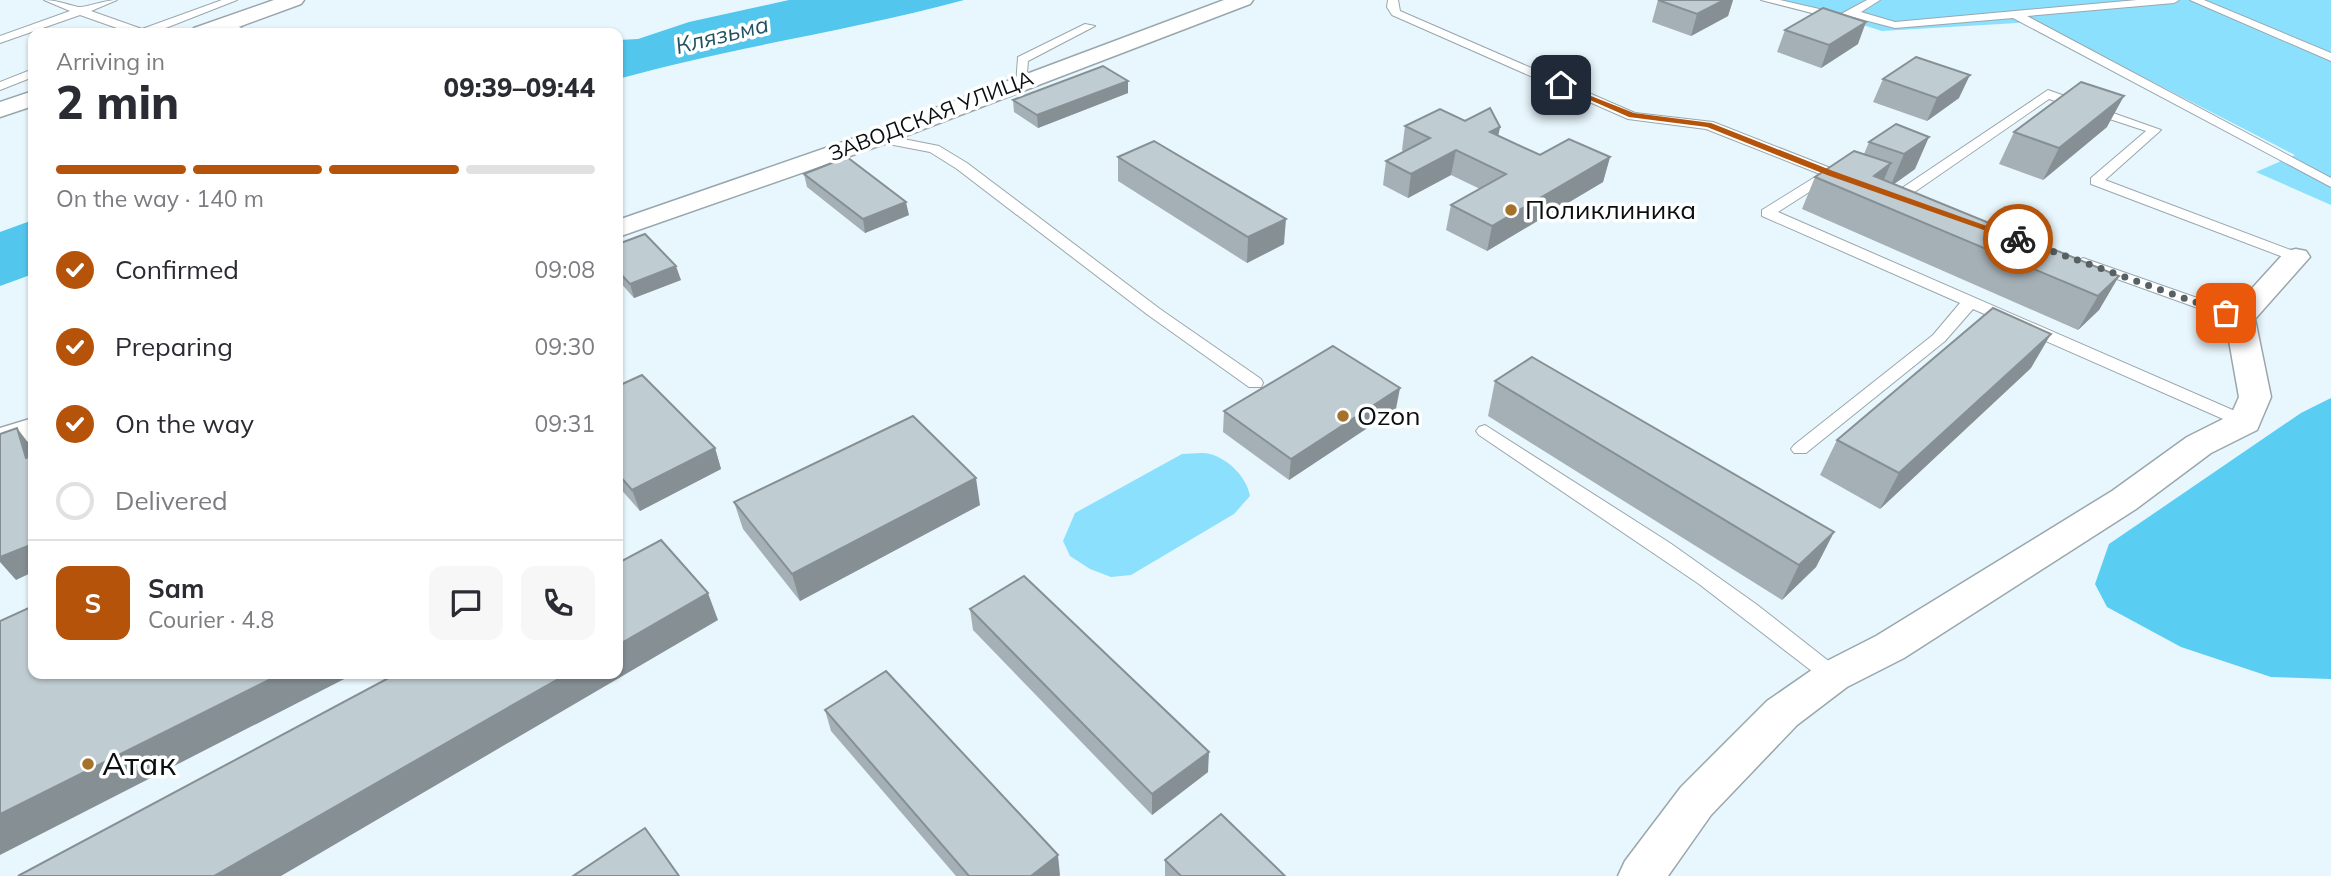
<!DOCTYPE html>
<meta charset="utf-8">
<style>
:root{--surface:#fff;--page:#f7f7f7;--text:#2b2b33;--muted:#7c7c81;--line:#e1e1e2;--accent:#b45309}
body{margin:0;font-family:Mulish,sans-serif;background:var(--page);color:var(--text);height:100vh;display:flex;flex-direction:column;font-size:26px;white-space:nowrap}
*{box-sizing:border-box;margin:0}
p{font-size:23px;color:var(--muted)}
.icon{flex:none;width:38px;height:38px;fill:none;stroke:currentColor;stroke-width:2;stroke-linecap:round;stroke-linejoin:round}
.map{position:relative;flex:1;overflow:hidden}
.side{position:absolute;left:28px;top:28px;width:595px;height:651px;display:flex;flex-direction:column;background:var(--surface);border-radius:14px;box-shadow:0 2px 5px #0004}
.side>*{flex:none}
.pin{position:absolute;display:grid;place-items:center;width:60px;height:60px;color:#fff;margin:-30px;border-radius:14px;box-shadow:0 4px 10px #0006}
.courier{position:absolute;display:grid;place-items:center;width:70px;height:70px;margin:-35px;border:5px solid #b45309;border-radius:50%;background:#fff;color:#222;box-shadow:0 2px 9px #0007}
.head em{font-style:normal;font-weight:800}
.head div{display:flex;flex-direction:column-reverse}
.head{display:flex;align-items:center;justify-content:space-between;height:119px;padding:0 28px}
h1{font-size:46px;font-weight:800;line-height:52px}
.bar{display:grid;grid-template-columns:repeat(4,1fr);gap:10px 7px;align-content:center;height:84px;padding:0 28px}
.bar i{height:9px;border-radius:5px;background:var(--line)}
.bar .current{background:var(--accent)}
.bar p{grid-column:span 4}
.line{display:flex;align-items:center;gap:18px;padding:0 28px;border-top:2px solid var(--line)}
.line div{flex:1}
.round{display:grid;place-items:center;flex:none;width:74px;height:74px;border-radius:14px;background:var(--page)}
ol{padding:0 28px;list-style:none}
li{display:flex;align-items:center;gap:21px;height:77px}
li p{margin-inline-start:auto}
li .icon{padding:7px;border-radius:50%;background:var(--accent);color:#fff;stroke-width:4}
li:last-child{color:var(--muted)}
li i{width:38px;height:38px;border:4px solid var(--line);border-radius:50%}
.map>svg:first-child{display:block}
.green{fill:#8be0fe}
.forest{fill:#59cdf2}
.water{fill:#52c6ec}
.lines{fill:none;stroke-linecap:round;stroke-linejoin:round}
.service-casing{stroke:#99a7ad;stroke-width:2}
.minor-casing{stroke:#99a7ad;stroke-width:3}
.service{fill:#fff;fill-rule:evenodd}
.minor{fill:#fff;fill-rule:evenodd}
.wall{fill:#a4b0b5}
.shaded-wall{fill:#869094}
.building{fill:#bfcdd3;stroke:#869094;stroke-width:2}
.route{fill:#b45309}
.done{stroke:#576063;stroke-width:7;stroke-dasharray:0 12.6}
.poi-dot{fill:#a47228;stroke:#fff;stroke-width:2.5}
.labels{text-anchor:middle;stroke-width:7;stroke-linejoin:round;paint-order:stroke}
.far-street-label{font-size:21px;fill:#090e10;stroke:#fff}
.far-water-label{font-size:23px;font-style:italic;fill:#225363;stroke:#fff}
.poi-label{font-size:26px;fill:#090e10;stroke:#fff;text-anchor:start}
.near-poi-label{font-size:32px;fill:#090e10;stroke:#fff;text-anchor:start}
</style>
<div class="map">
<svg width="2331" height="876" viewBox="0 0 2331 876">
<rect width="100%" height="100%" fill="#e8f7fd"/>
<g class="green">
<path d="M1783 0H2331V205L2256 172 2295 155 2036 22 1882 31Z"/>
<path d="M1182 454C1190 454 1202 452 1210 454 1229 459 1247 478 1250 496L1234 514 1131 575 1111 577 1090 569 1070 556 1063 541 1075 513Z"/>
</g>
<path class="forest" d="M2331 398V679L2271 677 2181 647 2107 607 2095 584 2109 544 2301 413Z"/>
<g class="water">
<path d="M789 0H964C850 31 732 47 618 79V40L638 39 689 22Z"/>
<path d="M33 220V274L0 286V232Z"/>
</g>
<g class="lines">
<g class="service-casing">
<g id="service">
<path d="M44 0C57 0 65 4 78 7 84 8 105 0 117 0L91 11 142 29 222 0H237L153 33H131L80 15 0 43V36L70 11Z"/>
<path d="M1388 0H1398L1400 11 1635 113 1713 122 1851 176 1853 179 1846 183 1831 178 1778 212 2251 418 2254 422 2245 428 2239 426 1973 309 1945 341 1806 453H1794L1791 449 1794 445 1933 335 1960 303 1762 216V210L1820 174 1706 129 1628 119 1392 15 1387 7Z"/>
<path d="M1761 0H1780L1841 14 1867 0H1880L1861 12 1895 22 2137 0H2179L2174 3 2027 16 2331 178V187L2013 18 1895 28 1853 17 1843 21Z"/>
<path d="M2190 0H2204L2331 53V61Z"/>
<path d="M223 22H231L250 33H236L223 26Z"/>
<path d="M1085 24 1095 26 1028 61 1026 83 1016 86 1018 57Z"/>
<path d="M33 69V77L0 90V82Z"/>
<path d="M2048 90 2161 130 2105 180 2301 254 2303 257 2301 260H2291L2091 184V178L2146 131 2049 99 1903 200H1893L1882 194 1889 190 1896 192Z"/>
<path d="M878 134 939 146 967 163 1160 309 1261 379 1263 383 1261 387H1249L1148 315 957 169 930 152 873 141V135Z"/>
<path d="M2083 258 2246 315 2248 318 2246 321H2234L2078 265 2076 262Z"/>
<path d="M1485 425 1670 543 1756 604 1840 670 1844 676 1840 682 1833 685 1826 682 1699 584 1479 435 1476 431 1479 427Z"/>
</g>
</g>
<g class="minor-casing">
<g id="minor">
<path d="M274 0H304L301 4 222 33H191L194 28Z"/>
<path d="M1224 0H1253L1250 4 887 143 618 237V220L869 133Z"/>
<path d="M33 91V106L0 117V102Z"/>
<path d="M2296 249 2306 251 2310 257 2255 319 2271 397 2257 430 2211 453 2136 509 1904 658 1847 687 1797 725 1711 815 1668 876H1618L1625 861 1681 787 1767 701 1819 665 1876 636 2112 491 2187 437 2231 415 2239 397 2225 318 2286 251Z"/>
<path d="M33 418V440L0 450V428Z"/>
</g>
</g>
<use href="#service" class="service"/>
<use href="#minor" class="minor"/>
</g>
<g class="wall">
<path d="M1658 0H1733L1728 16 1691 36 1652 22Z"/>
<path d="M1785 30 1858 44 1821 68 1777 52Z"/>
<path d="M1883 79 1959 98 1927 121 1873 102Z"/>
<path d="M1128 81V93L1038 128 1014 112 1013 100Z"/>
<path d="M1465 121 1500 127 1498 136 1540 155 1610 157 1603 182 1487 251 1446 230 1451 205 1480 189 1451 175 1408 198 1383 185 1386 161 1404 152 1402 150 1405 126Z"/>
<path d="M1896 124 1915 169 1894 184 2119 276 2099 310 2078 330 1802 209 1815 177 1864 154 1869 142Z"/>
<path d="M2107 127 2043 180 1999 164 2014 132Z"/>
<path d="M1118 157 1284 244 1247 263 1118 181Z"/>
<path d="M804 174 909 215 865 233 807 187Z"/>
<path d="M618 244 681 280 634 298 618 280Z"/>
<path d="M2031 368 1880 509 1820 475 1837 440Z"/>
<path d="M1495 381 1834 532 1816 567 1782 600 1488 416Z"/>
<path d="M618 386 715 448 721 469 640 511 618 486Z"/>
<path d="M1396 409 1289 480 1223 432 1224 411Z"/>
<path d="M734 502 980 505 800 601 743 529Z"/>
<path d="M970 609 1208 772 1152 815 973 630Z"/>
<path d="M825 710 1060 875 1059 876H956L831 731Z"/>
<path d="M1165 860 1285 876H1165Z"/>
</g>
<g class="shaded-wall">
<path d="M1724 0H1733L1728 16 1691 36 1697 14Z"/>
<path d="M1866 22 1858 44 1821 68 1829 45Z"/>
<path d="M1970 75 1959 98 1927 121 1937 98Z"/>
<path d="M1128 81V93L1038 128 1037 115Z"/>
<path d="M2124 96 2107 127 2043 180 2059 148Z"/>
<path d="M1500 127 1495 151 1490 132Z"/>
<path d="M1929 137 1915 169 1890 187 1904 154Z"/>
<path d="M1456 150 1451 175 1408 198 1411 174Z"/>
<path d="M1610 157 1603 182 1487 251 1492 226Z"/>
<path d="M1891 163 1877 196 1874 176Z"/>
<path d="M906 202 909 215 865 233 863 219Z"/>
<path d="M1286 219 1284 244 1247 263 1248 237Z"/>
<path d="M676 266 681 280 634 298 630 284Z"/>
<path d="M2119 276 2099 310 2078 330 2098 296Z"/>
<path d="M2051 334 2031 368 1880 509 1899 473Z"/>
<path d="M1400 388 1396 409 1289 480 1291 459Z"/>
<path d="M17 428 33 449V466L26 458Z"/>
<path d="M715 448 721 469 640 511 632 490Z"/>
<path d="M976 478 980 505 800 601 792 574Z"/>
<path d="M1834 532 1816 567 1782 600 1799 565Z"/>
<path d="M33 544V572L16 580 0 562V557Z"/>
<path d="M708 593 718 620 281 876H214L567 674H618V645Z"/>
<path d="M281 674H354L0 855V814Z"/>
<path d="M1209 752 1208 772 1152 815V794Z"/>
<path d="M1058 855 1060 875 1059 876H1031Z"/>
</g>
<g class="building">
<path d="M1658 0H1724L1697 14Z"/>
<path d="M1823 8 1866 22 1829 45 1785 30Z"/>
<path d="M1916 57 1970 75 1937 98 1883 79Z"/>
<path d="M1103 66 1128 81 1037 115 1013 100Z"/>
<path d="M2081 82 2124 96 2059 148 2014 132Z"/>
<path d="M1490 108 1500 127 1490 132 1540 155 1569 139 1610 157 1492 226 1451 205 1506 174 1456 150 1411 174 1386 161 1430 138 1405 126 1440 109 1465 121Z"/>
<path d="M1896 124 1929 137 1904 154 1869 142Z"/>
<path d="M1154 141 1286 219 1248 237 1118 157Z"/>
<path d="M1854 151 1891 163 1874 176 2119 276 2098 296 1815 177Z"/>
<path d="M847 157 906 202 863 219 804 174Z"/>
<path d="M645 234 676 266 630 284 618 271V244Z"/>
<path d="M1993 308 2051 334 1899 473 1837 440Z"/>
<path d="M1333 346 1400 388 1291 459 1224 411Z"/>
<path d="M1532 357 1834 532 1799 565 1495 381Z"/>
<path d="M642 375 715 448 632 490 618 474V386Z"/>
<path d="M913 416 976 478 792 574 734 502Z"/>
<path d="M17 428 26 458 33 455V544L0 557V434Z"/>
<path d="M661 540 708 593 618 645V563Z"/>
<path d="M1024 576 1209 752 1152 794 970 609Z"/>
<path d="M33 606V674H281L0 814V621Z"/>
<path d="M886 671 1058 855 1031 876H969L825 710Z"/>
<path d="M396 674H567L214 876H18Z"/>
<path d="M1221 814 1285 876H1181L1165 860Z"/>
<path d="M645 828 679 876H573Z"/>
</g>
<path class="route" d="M1558 83 1634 113 1711 123 1833 171 2023 239 2015 241 1827 175 1707 127 1629 117 1558 86Z"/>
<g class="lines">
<path class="done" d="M2018 239 2226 313"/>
</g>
<g class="poi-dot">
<circle cx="1511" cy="210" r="7"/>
<circle cx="1343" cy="416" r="7"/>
<circle cx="88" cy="764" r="7"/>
</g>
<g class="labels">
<g class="far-street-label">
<text transform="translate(931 116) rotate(-21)" y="7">ЗАВОДСКАЯ УЛИЦА</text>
</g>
<g class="far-water-label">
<text transform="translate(722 35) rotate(-14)" y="8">Клязьма</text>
</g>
<g class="poi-label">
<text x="1525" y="219">Поликлиника</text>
<text x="1357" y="425">Ozon</text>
</g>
<g class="near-poi-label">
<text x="102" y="775">Атак</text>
</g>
</g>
</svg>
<div class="pin" style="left:2226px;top:313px;background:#ea580c"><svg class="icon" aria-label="bag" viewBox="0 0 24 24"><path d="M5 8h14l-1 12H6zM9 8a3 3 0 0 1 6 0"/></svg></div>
<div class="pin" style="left:1561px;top:85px;background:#1f2937"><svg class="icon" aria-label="home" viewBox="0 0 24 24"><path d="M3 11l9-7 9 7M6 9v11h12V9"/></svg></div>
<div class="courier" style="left:2018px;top:239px"><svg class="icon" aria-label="bike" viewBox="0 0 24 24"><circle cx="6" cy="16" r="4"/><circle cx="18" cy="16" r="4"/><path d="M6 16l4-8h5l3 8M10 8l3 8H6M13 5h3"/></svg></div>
<section class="side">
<div class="head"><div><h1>2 min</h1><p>Arriving in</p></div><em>09:39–09:44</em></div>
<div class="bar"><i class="current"></i><i class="current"></i><i class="current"></i><i></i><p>On the way · 140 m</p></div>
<ol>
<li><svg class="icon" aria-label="check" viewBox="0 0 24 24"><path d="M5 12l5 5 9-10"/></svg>Confirmed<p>09:08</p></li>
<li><svg class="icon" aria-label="check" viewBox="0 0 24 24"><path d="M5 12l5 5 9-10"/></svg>Preparing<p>09:30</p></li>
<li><svg class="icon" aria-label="check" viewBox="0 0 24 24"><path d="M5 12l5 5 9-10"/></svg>On the way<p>09:31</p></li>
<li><i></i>Delivered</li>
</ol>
<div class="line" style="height:126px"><b class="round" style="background:var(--accent);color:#fff">S</b><div><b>Sam</b><p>Courier · 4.8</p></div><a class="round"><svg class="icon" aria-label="chat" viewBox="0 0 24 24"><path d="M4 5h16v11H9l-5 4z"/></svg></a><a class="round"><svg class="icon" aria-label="phone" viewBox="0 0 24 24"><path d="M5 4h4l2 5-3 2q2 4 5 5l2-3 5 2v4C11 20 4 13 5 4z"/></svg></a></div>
</section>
</div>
